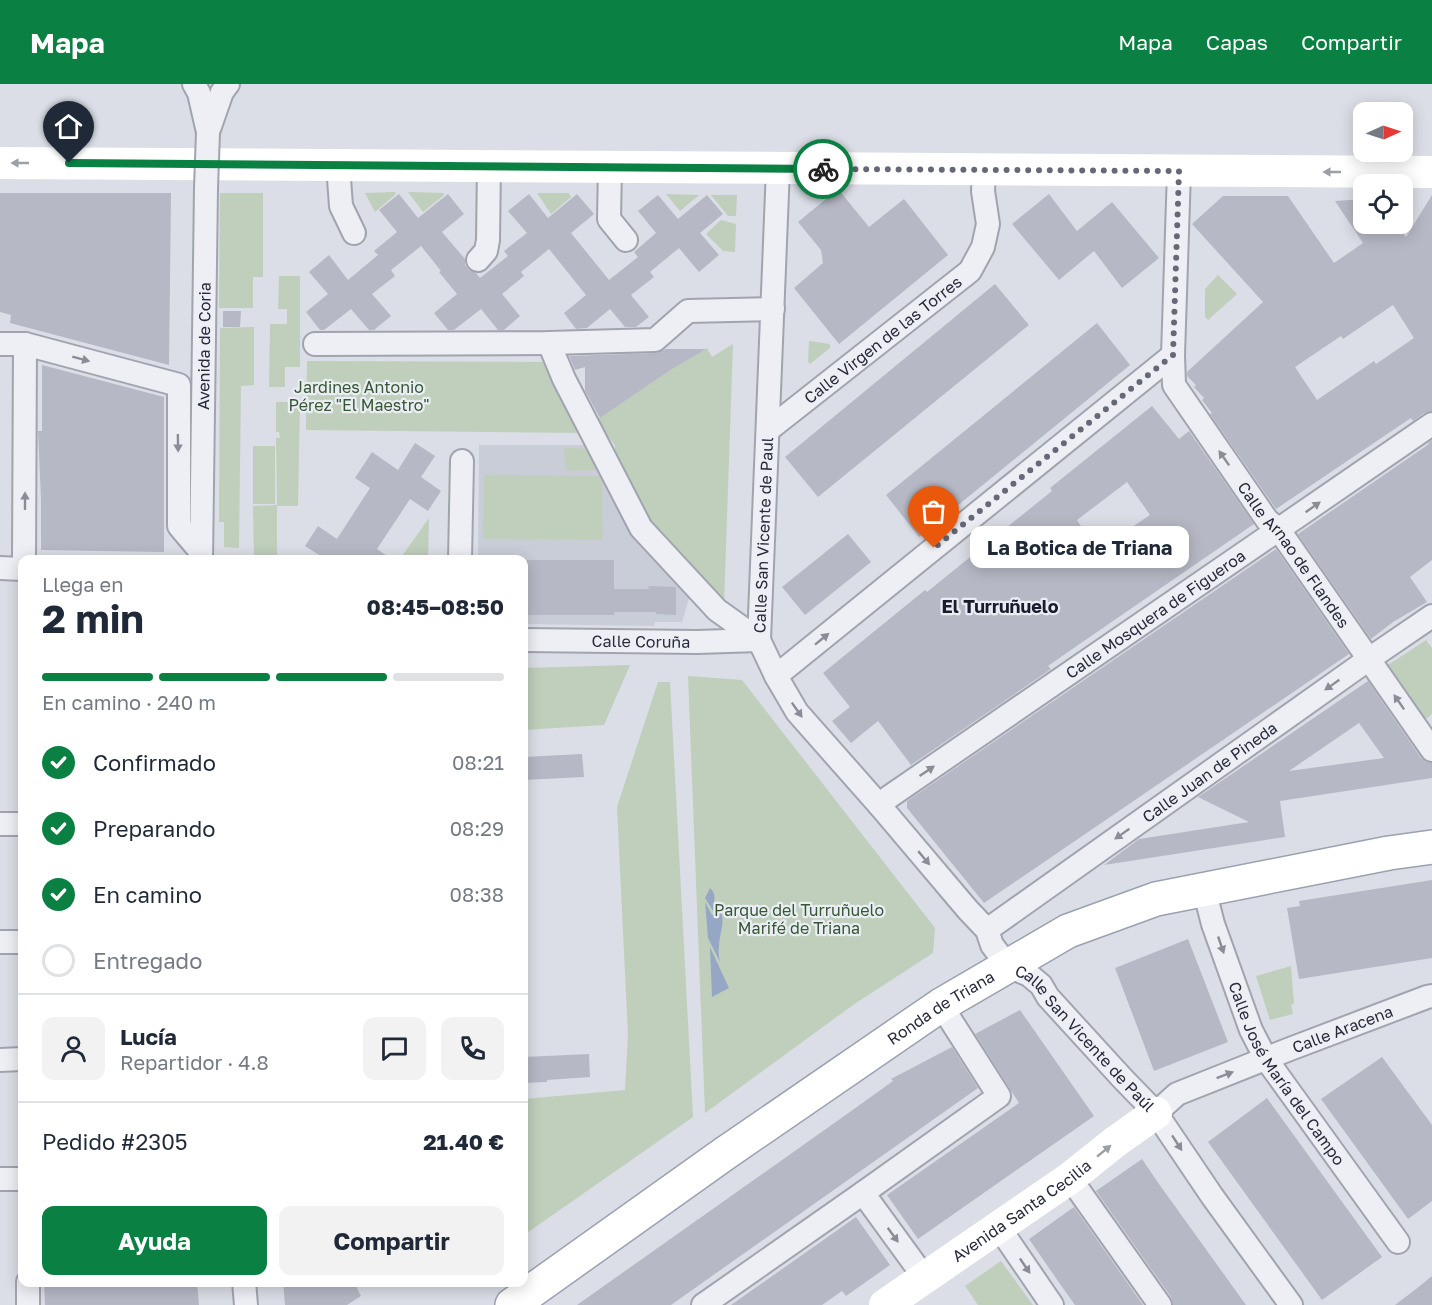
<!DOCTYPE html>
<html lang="es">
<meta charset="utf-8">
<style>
:root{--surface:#fff;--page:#f2f2f3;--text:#1f2937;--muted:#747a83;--line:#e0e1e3;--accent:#0b8043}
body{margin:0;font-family:"Golos Text",sans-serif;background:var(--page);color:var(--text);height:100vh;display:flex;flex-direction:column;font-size:22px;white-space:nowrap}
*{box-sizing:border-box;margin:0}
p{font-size:20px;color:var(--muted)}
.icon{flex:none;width:33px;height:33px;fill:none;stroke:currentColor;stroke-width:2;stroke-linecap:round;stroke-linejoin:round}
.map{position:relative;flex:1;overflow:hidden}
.panel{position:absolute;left:18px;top:471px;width:510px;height:732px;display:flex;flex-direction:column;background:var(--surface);border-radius:12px;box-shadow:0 3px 15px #0003}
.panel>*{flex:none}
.needle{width:39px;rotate:87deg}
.controls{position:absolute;left:1353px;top:18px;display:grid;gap:12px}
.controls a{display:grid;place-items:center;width:60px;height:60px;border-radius:12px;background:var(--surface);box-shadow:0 3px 15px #0003;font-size:30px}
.pin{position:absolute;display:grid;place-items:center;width:51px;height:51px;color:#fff;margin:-62px -26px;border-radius:50% 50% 50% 0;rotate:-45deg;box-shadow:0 0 6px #0007}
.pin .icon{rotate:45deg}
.courier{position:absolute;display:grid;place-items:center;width:60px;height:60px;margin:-30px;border:4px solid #0b8043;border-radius:50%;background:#fff;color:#222;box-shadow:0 2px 8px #0007}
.bubble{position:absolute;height:42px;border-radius:12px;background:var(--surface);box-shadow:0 3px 15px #0003;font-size:20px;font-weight:700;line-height:42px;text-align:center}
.overview em{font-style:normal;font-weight:700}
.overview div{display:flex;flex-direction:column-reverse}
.overview{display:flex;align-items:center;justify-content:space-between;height:102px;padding:0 24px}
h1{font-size:39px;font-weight:700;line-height:45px}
.bar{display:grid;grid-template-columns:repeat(4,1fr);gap:9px 6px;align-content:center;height:72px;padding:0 24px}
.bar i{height:8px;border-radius:4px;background:var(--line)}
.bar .on{background:var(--accent)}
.bar p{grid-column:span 4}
.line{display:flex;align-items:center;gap:15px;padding:0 24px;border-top:2px solid var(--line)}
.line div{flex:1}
.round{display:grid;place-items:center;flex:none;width:63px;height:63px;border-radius:12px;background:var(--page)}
ol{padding:0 24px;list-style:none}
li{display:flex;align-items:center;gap:18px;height:66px}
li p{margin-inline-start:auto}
li .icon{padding:6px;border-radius:50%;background:var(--accent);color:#fff;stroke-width:4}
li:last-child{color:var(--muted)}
li i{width:33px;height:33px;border:3px solid var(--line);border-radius:50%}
.action{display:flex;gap:12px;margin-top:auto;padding:12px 24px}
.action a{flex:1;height:69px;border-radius:12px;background:var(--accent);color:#fff;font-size:24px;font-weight:700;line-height:69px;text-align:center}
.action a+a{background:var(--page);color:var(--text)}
header{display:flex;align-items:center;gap:36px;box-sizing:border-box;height:84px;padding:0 30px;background:var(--accent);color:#fff}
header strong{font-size:28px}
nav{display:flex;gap:33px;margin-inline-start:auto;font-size:21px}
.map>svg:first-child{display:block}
.built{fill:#c9cdd7}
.green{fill:#bfcfbc}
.water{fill:#96a7c6}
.building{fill:#b6b9c5;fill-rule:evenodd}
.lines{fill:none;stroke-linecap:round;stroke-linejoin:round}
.street-casing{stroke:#a1a4af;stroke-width:26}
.primary-casing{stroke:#9ba1b1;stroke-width:36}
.street{stroke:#eeeff4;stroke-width:22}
.secondary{stroke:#fff;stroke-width:32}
.primary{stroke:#fff;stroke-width:33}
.street-bridge-casing{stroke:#a1a4af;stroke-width:26;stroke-linecap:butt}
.street-bridge{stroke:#eeeff4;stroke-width:22}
.oneway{fill:#9d9fa7}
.oneway2{fill:#8a8c98}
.done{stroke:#656977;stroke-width:6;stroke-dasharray:0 10.8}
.route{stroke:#0b8043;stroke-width:8}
.labels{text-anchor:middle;stroke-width:4.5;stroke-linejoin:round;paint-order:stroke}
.street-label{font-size:16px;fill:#262a3b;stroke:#eaedf4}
.park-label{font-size:16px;fill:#355733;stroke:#eaedf4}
.neighbourhood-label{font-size:18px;font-weight:bold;fill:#181c2c;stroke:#eaedf4}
</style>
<header>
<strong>Mapa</strong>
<nav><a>Mapa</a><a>Capas</a><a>Compartir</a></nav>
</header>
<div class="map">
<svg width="1432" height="1221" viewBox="0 0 1432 1221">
<rect width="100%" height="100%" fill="#dbdee6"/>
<path class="built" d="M479 361H596L691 508 682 538H655L654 542 524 540V476H478Z"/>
<g class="green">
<path d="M395 108 396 110 375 128 365 109Z"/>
<path d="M408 108 443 109 444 111 423 128Z"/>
<path d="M220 109H263V193H253V224H219Z"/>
<path d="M537 109H569L571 113 551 130Z"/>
<path d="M666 110 699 111 680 127Z"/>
<path d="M711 111H737L736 132H728Z"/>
<path d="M721 136 736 140 735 168 723 167 706 150Z"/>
<path d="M1218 191 1237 210 1208 236 1205 233V205Z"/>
<path d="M279 192H300V283H285V303H269L270 240H287V225H278Z"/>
<path d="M254 243V301L241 302 239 464 224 463V438H219L220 244Z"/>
<path d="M809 257 830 260V264L810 280 808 278Z"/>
<path d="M733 260 724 521 643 435 615 381V361L595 337 669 287 707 264 712 273Z"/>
<path d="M307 277 551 278 586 349 306 346Z"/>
<path d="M276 318H300L298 422H277V475H254L253 422 277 421 276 354H280L279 348H276Z"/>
<rect x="253" y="362" width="22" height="58"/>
<path d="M564 364 590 365 596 386 566 387Z"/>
<path d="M484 391 602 392 603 456 483 455Z"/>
<path d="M429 434 428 475H400Z"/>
<path d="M1426 556 1432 564V630L1423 637 1385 583Z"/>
<path d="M630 581 604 641 524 646V584Z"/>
<path d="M688 592 742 596 935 844 933 869 853 921 705 1029Z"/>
<path d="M658 598H670L693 1033 524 1151V1015L625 1006 628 951 617 723Z"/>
<path d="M1291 882 1294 920 1291 921 1293 930 1270 936 1256 892Z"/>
<path d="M1001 1177 1033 1221H978L965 1202Z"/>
</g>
<g class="water">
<path d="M710 804C715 809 715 812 714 818 729 834 720 844 719 862 718 867 719 873 720 878L708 854 705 818 712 831 715 830 705 814Z"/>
<path d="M710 863 729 904 712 913Z"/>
</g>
<g class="building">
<path d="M838 105 869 143 904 115 948 171 839 260 794 204 823 179 821 166 798 138Z"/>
<path d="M0 109H171L169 281 10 239 11 231 0 228Z"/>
<path d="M399 110 418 134 448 110 464 130 442 148 465 175V181L469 186 476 189 480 194 508 172 504 167 527 149 508 127 529 110 548 134 577 110 594 130 571 149 609 196 638 173 634 168 656 149 638 127 658 111 678 135 707 111 723 130 700 149 719 171 699 188 679 164 650 188 654 193 631 211 649 233 636 243H625L610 225 587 244 576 245 564 229 586 211 549 165 521 188 524 192 502 210 520 232 504 246H498L481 225 454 246H448L434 229 457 210 439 188 441 187 421 162 391 186 395 192 372 210 391 232 374 246H369L351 225 324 246H320L306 228 328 210 309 188 329 171 348 196 378 171 374 167 397 148 379 126Z"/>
<path d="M1049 110 1077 147 1112 118 1159 174 1122 204 1094 167 1059 196 1012 140Z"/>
<path d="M1432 111V327L1424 329 1413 337 1411 334 1276 425 1210 330 1212 329 1202 316 1204 314 1194 303 1196 301 1187 292V288L1263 218 1192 140 1223 112H1288L1334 179 1363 159 1335 117 1364 115V140H1396L1406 153ZM1393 221 1414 254 1376 280 1374 277 1317 316 1295 283 1341 252 1343 255Z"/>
<path d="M995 200 1029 241 818 413 785 373Z"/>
<path d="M223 227H241L240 243H223Z"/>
<path d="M1097 239 1130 281 919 453 886 411Z"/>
<path d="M666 265H706L669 287 600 334 585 307V283L575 286 569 272 655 269Z"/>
<path d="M42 281 164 313V468L41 466V416L38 347H42Z"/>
<path d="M1152 322 1179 355 1189 347 1254 440 1068 568 1048 582 1051 585 911 681 878 637 851 659 832 637 850 623 823 589 925 506 927 508 1001 448 1052 407 1050 404ZM1127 398 1150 431 1110 458 1108 455 1095 464 1077 436Z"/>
<path d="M1432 356V476L1410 493 1427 518 1393 538 1371 555 1298 450 1429 360 1428 359Z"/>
<path d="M415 359 435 372 421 393 441 407 428 427 410 415 377 465 393 476H327L305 462 318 442 337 455 370 404 355 394 372 368 398 386Z"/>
<path d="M848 450 871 478 805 531 782 503Z"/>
<path d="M1276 465 1349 570 984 819 907 724V717Z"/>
<path d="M524 476H614V505H649L648 502 676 503V531L656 530V528H614V531H524Z"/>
<path d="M1368 597 1421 674 1426 678 1432 679V694L1280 717 1285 753 1104 781 1139 755 1249 738 1198 713ZM1359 639 1384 674 1289 687Z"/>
<path d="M582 670 584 693 524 696V673Z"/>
<path d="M1432 796V874L1299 895 1287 824 1300 822 1299 817Z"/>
<path d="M1188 855 1228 958 1154 987 1115 884Z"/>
<path d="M1020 926 1094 1032 918 1155 887 1111 1019 1019 975 950Z"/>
<path d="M952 963 978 1004 671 1221H577L847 1030 893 997 891 995Z"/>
<path d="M589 970 590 993 547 996V998L524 999V973Z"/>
<path d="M1382 973 1432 1041V1117L1408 1135 1321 1015Z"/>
<path d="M1267 1014 1382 1173 1322 1216 1208 1058Z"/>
<path d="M1142 1075 1159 1100 1246 1221H1173L1171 1213 1096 1107Z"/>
<path d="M1074 1123 1143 1221H1075L1060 1200 1029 1155Z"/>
<path d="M856 1133 890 1181 846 1212 842 1207 822 1221H731Z"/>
<path d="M1432 1192V1221H1395L1416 1205Z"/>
<path d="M44 1198H197L199 1221H45Z"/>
<path d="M283 1198H354L361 1212 347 1221H285Z"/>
</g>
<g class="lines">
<g class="street-casing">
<g id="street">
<path d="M194 0 199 9 208 48"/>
<path d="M208 48 222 8 228 0"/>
<path d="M338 81 341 122 354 149"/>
<path d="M610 83 609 135 626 156"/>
<path d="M478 176 486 167 488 156 489 82"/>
<path id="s1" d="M549 259 564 295 641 444 717 526 759 556 776 592 797 628 880 722 968 826 987 846 992 861 1008 882 1029 891 1041 901 1048 913 1123 995 1156 1029 1212 1112 1291 1221"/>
<path d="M0 260H25L179 301V442L201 468"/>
<path d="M315 260 549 259 655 256 688 227 773 225"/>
<path id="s2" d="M1173 271 1174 301 1267 436 1279 446 1432 666"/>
<path id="s3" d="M768 346 970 187 983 163 988 140 983 107 984 86"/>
<path d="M24 476 25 260"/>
<path id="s4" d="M201 476 206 104"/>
<path d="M460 476 462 377"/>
<path d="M0 484 22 485"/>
<path id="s5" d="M524 556 697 558 759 556"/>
<path id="s6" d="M759 556 778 84"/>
<path d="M776 592 1173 271 1179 87"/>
<path id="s7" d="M880 722 889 713 1432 340"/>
<path d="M0 740H22"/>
<path id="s8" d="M1204 805 1213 840 1251 946 1266 975 1398 1158"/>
<path id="s9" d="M987 846 1369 575 1432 532"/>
<path d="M0 858H22"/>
<path d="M0 976 22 975"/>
<path id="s10" d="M1156 1029 1177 1010 1290 965 1427 913 1432 912"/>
<path d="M1070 1094 1160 1221"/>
<path d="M0 1095H22"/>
<path d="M863 1109 924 1193"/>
<path d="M998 1142 1052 1221"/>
<path d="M28 1198V1221"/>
<path d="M244 1198 246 1221"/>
<path d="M703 1221 863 1109 999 1012 941 921"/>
</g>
</g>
<g class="primary-casing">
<g id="primary">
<path id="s12" d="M512 1221 724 1070 941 921 1068 847 1156 815 1389 769 1432 763"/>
</g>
</g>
<use href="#street" class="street"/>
<g class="secondary">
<path d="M0 79 1432 88"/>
<path id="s11" d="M885 1221 1070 1094 1115 1058 1156 1029"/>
</g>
<use href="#primary" class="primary"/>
<g class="street-bridge-casing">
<path id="street-bridge" d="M206 104 208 48"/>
</g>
<use href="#street-bridge" class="street-bridge"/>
</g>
<defs><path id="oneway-solid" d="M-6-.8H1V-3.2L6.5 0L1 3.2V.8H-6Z" transform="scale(1.5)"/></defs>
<g class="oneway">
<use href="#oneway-solid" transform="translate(20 79) rotate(180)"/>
<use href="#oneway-solid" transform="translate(1332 88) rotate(-180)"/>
<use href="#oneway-solid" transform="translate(1104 1067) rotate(-39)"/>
</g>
<g class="oneway2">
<use href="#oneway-solid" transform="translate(81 275) rotate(15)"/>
<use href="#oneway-solid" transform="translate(178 359) rotate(89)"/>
<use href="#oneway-solid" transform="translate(1224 374) rotate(-125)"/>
<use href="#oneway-solid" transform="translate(25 417) rotate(-90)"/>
<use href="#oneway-solid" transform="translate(1313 423) rotate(-35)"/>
<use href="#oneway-solid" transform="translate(822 555) rotate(-39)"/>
<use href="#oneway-solid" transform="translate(1332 601) rotate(145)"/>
<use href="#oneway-solid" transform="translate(1399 618) rotate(-125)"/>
<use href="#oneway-solid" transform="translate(797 626) rotate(55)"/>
<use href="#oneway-solid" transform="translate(927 687) rotate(-34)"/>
<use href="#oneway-solid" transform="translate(1122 750) rotate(145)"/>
<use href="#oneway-solid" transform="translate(924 774) rotate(50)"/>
<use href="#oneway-solid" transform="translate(1221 861) rotate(71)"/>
<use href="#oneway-solid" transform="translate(1225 991) rotate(-21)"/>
<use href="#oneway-solid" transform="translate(1177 1059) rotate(57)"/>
<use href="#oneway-solid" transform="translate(893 1151) rotate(54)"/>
<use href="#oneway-solid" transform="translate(1025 1182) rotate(56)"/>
</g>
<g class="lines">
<path class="done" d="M823 85 1179 87 1173 271 934 464"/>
<path class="route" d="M69 79 823 85"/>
</g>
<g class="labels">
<g class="street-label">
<text dy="6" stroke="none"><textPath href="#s3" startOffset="146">Calle Virgen de las Torres</textPath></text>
<text dy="6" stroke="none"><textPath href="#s4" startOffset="214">Avenida de Coria</textPath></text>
<text dy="6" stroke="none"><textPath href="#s6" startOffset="105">Calle San Vicente de Paul</textPath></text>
<text dy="6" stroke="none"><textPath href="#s2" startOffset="238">Calle Arnao de Flandes</textPath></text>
<text dy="6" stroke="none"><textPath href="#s7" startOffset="336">Calle Mosquera de Figueroa</textPath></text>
<text dy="6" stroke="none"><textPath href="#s5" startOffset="117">Calle Coruña</textPath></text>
<text dy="6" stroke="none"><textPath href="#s9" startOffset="273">Calle Juan de Pineda</textPath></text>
<text dy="6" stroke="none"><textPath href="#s12" startOffset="522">Ronda de Triana</textPath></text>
<text dy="6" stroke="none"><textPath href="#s10" startOffset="206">Calle Aracena</textPath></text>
<text dy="6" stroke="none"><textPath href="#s1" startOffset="890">Calle San Vicente de Paúl</textPath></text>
<text dy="6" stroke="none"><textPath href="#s8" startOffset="204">Calle José María del Campo</textPath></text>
<text dy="6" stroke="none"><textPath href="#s11" startOffset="166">Avenida Santa Cecilia</textPath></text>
</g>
<g class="park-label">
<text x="359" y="309">Jardines Antonio<tspan x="359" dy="18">Pérez "El Maestro"</tspan></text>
<text x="799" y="832">Parque del Turruñuelo<tspan x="799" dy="18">Marifé de Triana</tspan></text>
</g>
<g class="neighbourhood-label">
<text x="1000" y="529">El Turruñuelo</text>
</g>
</g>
</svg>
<div class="controls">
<a><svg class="needle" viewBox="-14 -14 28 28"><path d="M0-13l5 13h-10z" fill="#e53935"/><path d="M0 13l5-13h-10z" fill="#747a83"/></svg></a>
<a><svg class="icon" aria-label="locate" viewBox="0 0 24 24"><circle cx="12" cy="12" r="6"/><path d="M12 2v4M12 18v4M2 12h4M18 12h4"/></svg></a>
</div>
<div class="pin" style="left:934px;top:464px;background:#ea580c"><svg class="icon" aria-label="bag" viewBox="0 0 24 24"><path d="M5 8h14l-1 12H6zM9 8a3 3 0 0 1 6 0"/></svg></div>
<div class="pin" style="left:69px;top:79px;background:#1f2937"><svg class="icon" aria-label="home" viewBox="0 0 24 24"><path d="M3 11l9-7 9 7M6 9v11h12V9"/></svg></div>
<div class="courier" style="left:823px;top:85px"><svg class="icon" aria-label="bike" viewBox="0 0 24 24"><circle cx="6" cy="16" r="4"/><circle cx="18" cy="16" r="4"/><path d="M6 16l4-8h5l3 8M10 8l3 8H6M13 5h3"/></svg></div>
<div class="bubble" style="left:970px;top:442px;width:219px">La Botica de Triana</div>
<section class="panel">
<div class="overview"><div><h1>2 min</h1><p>Llega en</p></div><em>08:45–08:50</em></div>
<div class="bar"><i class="on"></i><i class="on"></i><i class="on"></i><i></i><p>En camino · 240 m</p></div>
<ol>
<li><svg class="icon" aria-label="check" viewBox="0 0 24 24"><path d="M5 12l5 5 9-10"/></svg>Confirmado<p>08:21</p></li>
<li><svg class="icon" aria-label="check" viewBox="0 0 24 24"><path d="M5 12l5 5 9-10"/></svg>Preparando<p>08:29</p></li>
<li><svg class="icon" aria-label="check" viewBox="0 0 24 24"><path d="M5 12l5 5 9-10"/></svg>En camino<p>08:38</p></li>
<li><i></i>Entregado</li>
</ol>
<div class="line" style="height:108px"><a class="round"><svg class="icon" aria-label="person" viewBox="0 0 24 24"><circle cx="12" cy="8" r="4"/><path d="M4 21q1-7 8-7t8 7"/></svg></a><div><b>Lucía</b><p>Repartidor · 4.8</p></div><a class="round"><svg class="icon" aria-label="chat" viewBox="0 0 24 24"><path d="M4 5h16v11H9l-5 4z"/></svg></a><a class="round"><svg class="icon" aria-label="phone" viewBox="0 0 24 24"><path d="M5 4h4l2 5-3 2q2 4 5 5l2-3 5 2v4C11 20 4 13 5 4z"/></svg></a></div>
<div class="line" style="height:78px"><div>Pedido #2305</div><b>21.40 €</b></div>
<div class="action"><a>Ayuda</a><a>Compartir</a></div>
</section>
</div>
